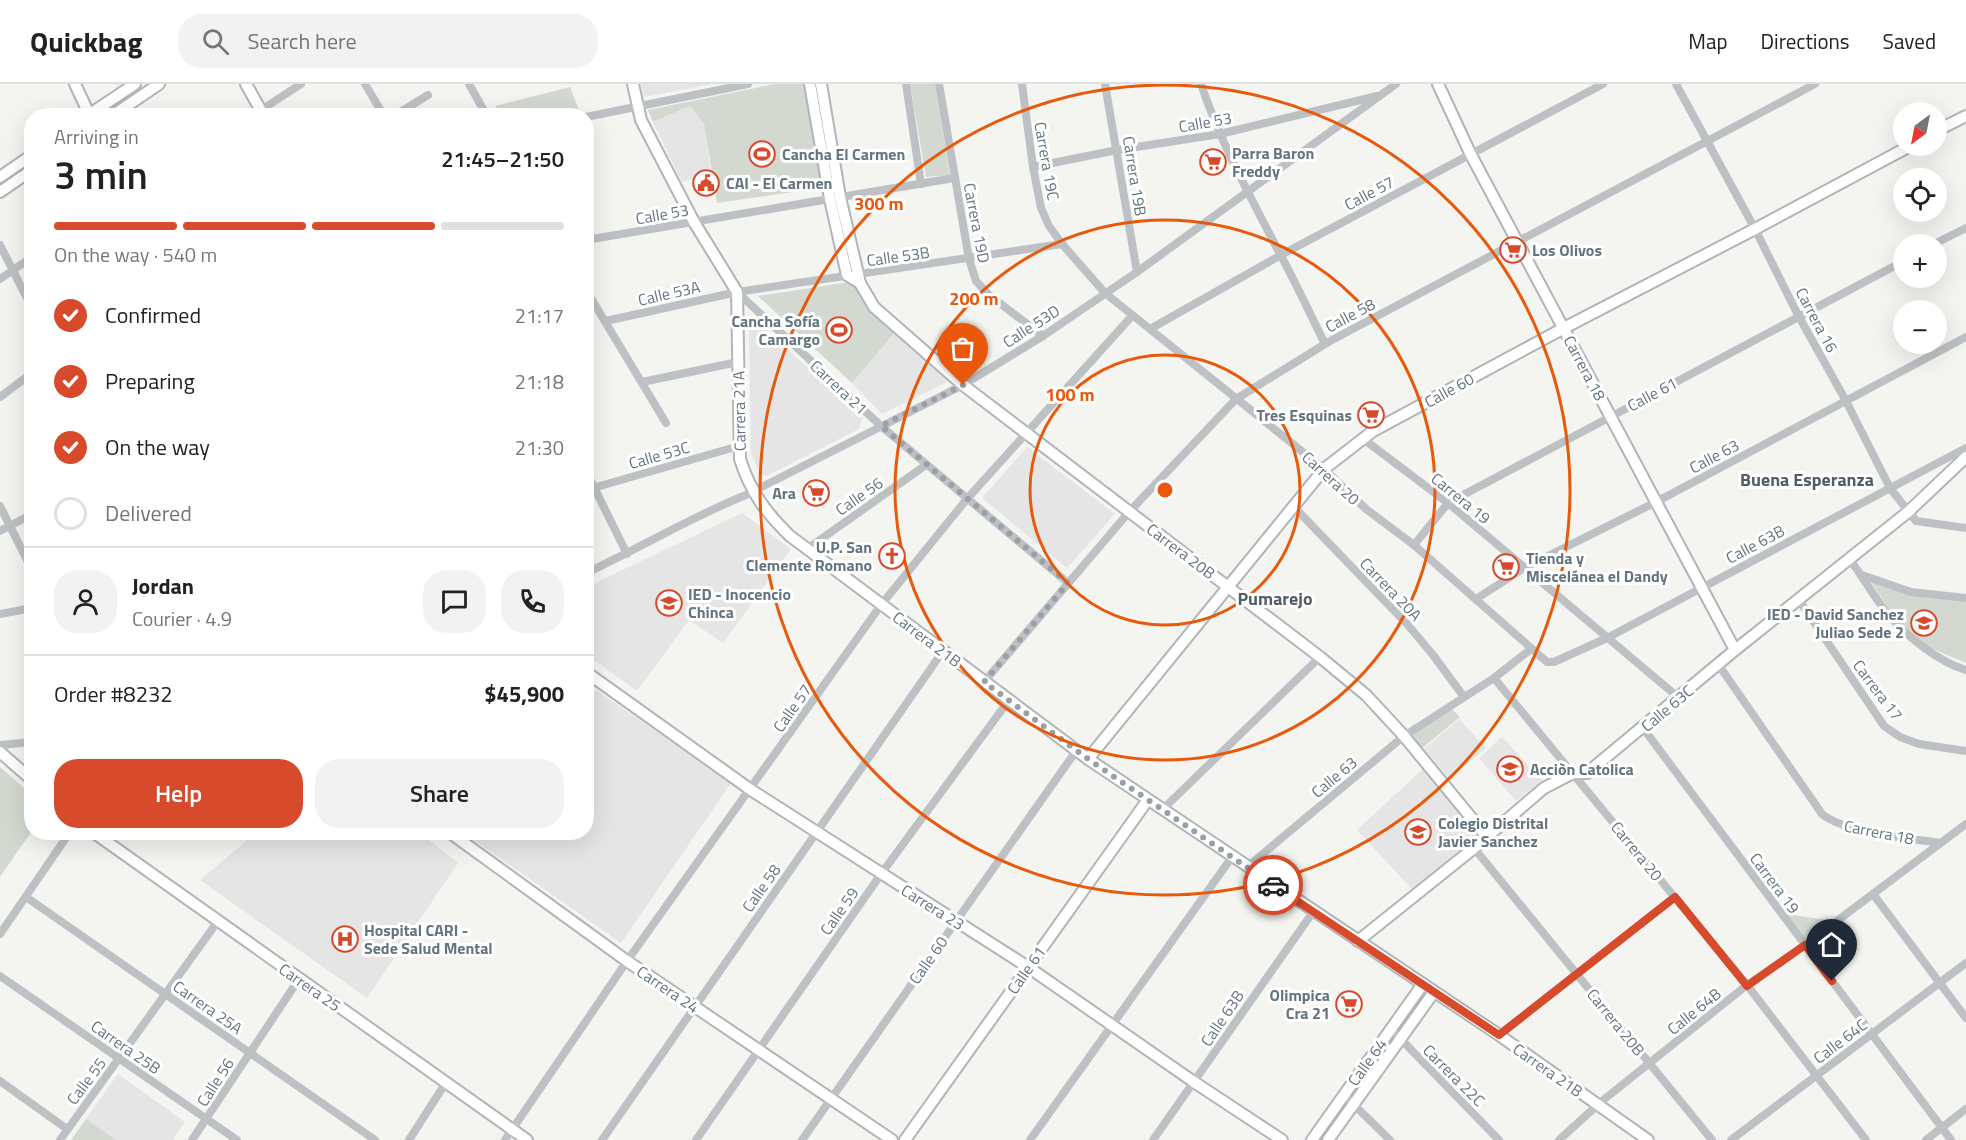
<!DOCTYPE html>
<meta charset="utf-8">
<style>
:root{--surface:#fff;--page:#f2f2f2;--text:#222;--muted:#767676;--line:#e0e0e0;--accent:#d84a2c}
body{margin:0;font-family:"Titillium Web",sans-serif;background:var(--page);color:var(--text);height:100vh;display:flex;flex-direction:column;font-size:22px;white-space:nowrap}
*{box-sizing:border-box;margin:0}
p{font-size:20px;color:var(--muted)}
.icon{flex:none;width:33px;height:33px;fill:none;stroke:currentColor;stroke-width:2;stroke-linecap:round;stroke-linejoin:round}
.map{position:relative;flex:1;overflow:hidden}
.drawer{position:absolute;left:24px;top:24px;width:570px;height:732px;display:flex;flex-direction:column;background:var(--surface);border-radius:24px;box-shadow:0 6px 24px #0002}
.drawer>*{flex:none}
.needle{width:39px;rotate:212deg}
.controls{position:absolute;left:1893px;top:18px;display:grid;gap:12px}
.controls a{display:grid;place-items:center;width:54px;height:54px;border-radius:50%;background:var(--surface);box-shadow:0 6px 24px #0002;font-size:30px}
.pin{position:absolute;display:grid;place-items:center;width:51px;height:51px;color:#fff;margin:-62px -26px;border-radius:50% 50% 50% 0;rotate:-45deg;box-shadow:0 0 6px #0007}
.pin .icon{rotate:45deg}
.courier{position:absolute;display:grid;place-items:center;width:60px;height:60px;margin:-30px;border:4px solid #d84a2c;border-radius:50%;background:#fff;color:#222;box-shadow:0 2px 8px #0007}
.overview em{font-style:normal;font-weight:600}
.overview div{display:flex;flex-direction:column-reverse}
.overview{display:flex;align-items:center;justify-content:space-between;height:102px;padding:0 30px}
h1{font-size:39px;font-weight:600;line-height:45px}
.bar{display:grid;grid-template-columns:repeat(4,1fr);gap:9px 6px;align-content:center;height:72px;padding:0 30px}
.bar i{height:8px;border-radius:4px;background:var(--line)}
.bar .selected{background:var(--accent)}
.bar p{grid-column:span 4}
.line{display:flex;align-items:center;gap:15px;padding:0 30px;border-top:2px solid var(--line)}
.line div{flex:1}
.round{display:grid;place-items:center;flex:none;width:63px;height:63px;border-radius:24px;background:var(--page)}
ol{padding:0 30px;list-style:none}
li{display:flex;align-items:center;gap:18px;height:66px}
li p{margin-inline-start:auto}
li .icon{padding:6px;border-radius:50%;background:var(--accent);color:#fff;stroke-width:4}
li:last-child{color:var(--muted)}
li i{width:33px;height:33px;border:3px solid var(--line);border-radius:50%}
.primary-button{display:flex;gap:12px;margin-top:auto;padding:12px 30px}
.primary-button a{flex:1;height:69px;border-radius:24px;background:var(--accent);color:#fff;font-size:24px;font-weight:600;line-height:69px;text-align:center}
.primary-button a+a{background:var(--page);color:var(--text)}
header{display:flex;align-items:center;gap:36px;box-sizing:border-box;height:84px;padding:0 30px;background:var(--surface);border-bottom:2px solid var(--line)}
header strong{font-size:28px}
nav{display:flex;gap:33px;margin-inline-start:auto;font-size:21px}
.search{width:420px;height:54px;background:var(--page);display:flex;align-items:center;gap:15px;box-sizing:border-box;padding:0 21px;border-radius:24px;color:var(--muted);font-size:22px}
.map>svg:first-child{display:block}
.built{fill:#e4e5e4}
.green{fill:#d3d9d0}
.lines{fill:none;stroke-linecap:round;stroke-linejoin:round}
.secondary-casing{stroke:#b0b5b9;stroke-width:14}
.street{stroke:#bdc1c4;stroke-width:8}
.secondary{stroke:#fff;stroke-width:10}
.done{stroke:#97a1a7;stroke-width:6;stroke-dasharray:0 10.8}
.route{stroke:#d84a2c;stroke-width:8}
.ring{fill:none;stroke:#e8590c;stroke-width:3}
.labels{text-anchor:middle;stroke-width:6;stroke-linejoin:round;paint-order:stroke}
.street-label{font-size:16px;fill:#657580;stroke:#fff}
.poi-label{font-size:16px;font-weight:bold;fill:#657580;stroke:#fff;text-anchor:start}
.neighbourhood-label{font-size:18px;font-weight:bold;fill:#525e65;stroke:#fff}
.centre{fill:#e8590c;stroke:#fff;stroke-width:3}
.ring-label{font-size:18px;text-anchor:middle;font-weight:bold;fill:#e8590c;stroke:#fff;stroke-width:6;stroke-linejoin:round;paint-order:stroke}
</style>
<header>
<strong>Quickbag</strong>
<div class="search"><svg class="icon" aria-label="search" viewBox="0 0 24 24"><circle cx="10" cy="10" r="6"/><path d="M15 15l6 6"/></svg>Search here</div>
<nav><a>Map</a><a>Directions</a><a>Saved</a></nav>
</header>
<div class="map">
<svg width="1966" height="1056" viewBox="0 0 1966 1056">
<rect width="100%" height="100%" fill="#f4f4f0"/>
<g class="built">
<path d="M641 0H712L644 13Z"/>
<path d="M690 22 704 40 711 90 682 98 653 38Z"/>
<path d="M753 238H757L856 327 862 335 859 345 766 392 759 388 751 369 749 241Z"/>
<path d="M895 248 951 296 882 330 852 299Z"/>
<path d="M1027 363 1115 430 1067 484 982 414Z"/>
<path d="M742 429 791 465 723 559 689 536 637 607 587 571V503Z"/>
<path d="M596 606 731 699 621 859 467 751 469 748H586L587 622Z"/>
<path d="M1459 635 1486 664 1449 695 1424 665Z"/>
<path d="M1502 653 1542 696 1516 717 1479 674Z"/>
<path d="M1423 685 1478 751 1413 806 1357 746Z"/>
<path d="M257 748 420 749 458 779 367 914 200 796Z"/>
<path d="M118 990 185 1038 172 1056H116L86 1035Z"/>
</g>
<g class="green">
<path d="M775 0H804L828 103 717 119 704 40 690 22 653 38 648 26Z"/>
<path d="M910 0H935L950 91 926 93Z"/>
<path d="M570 3 579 27 557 31H500L495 22Z"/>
<path d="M855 197 863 215 895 248 852 299 758 212Z"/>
<path d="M1871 498 1966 517V579L1926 562 1898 539Z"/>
<path d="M1451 624 1460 633 1421 665 1410 651Z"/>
<path d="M0 683 31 710V748L0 793Z"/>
<path d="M1786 830 1834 837 1805 856Z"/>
<path d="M86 1035 116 1056H71Z"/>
</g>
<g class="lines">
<g class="secondary-casing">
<g id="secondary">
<path d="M75 0 90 32"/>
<path d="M246 0 264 32"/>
<path d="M633 0 641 36 694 138 737 208 740 375C750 407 766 429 790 452L1088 675 1499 951 1648 1056"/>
<path d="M810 0 830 115 847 191 860 199"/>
<path d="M821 0 840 113 860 199 874 223 963 301 1320 573 1366 611 1404 652 1487 753"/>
<path d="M1438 0 1471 71 1735 566"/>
<path d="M87 32 135 0"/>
<path d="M112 32 159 0"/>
<path d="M1936 47 1966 32"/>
<path d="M0 93 32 71"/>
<path d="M0 108 32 86"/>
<path d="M586 588 751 706 1028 883 1194 998 1282 1056"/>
<path d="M0 668 32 696"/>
<path d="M1088 675 1324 385 1373 347 1564 244 1755 145 1910 62"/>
<path d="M93 748 527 1056"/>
<path d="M449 748 627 877 892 1056"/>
<path d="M1358 857 1474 764 1544 704 1573 689H1587L1735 566 1908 428 1966 373"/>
<path d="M905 1056 1147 717"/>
<path d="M1312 1056 1423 900"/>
<path d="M1328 1056 1434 908"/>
</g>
</g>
<g class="street">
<path d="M365 0 384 32"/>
<path d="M469 0 487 32"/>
<path d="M906 0 921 100"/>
<path d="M939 0 969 175 976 197 989 211 1043 252"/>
<path d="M1022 0 1033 83 1041 124 1049 142 1062 160 1105 209 1324 385 1366 425 1414 461 1547 578H1554L1607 554 1966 364"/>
<path d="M1105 0 1137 188"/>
<path d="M1201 0C1221 60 1251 114 1280 170 1296 199 1310 230 1325 260"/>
<path d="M1676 0 1755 145 1798 231 1846 317 1890 404 1916 437 1966 444"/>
<path d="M252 32 301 0"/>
<path d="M394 32 428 11"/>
<path d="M586 33 748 0"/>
<path d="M1033 83 1117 66 1220 50 1377 12"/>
<path d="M586 156 954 94"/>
<path d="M1934 160 1966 144"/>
<path d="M0 161 32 224"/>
<path d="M0 195 32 173"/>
<path d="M586 206 666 339"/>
<path d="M737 208 881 342 1068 499"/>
<path d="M606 237 737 208 1062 160"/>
<path d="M1150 245 1281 171 1603 0"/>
<path d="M642 298 738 278"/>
<path d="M0 313 32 289"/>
<path d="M1362 354 1448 419 1679 614"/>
<path d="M586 387 627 470"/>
<path d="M586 406 739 362"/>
<path d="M0 422 32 486"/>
<path d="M1293 422 1407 540 1433 571 1464 613"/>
<path d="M0 447 32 430"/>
<path d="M1414 461 1448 419 1904 177"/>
<path d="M807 465 926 381"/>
<path d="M1849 475C1863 492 1873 512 1887 529 1905 551 1938 578 1966 586"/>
<path d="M586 489C640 464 691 433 746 411L963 301 1043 252 1137 188 1396 0"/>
<path d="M1862 491 1911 508 1966 514"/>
<path d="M1476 515 1524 484 1656 418 1966 253"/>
<path d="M1799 516 1884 642 1900 653 1919 660 1966 667"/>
<path d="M0 530 32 524"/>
<path d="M1718 580 1822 730C1845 749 1908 754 1940 759"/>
<path d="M1494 594 1747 901 1866 1056"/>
<path d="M984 598 1129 428 1236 315 1330 257 1815 0"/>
<path d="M1643 644 1951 1056"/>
<path d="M0 661 32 658"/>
<path d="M1162 726 1320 573"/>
<path d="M1474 764 1712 1056"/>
<path d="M1247 783 1404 652 1494 594 1531 565"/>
<path d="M1873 810 1966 934"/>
<path d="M26 813 375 1056"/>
<path d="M0 850 70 748"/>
<path d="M0 892 237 1056"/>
<path d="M1391 945 1499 1056"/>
<path d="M1499 951 1675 813"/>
<path d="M0 997 67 1045"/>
<path d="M1344 1011 1390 1056"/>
<path d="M60 1056 218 837"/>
<path d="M192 1056 299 895"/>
<path d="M409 1056 445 1000"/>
<path d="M505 1056 627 877 881 521 966 416 1132 232"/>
<path d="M602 1056 943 567"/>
<path d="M696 1056 881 790 1009 616"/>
<path d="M802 1056 1076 667"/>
<path d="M1030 1056 1232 773"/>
<path d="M1153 1056 1313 828"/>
<path d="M1559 1056 1602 1017 1747 901 1805 861 1966 740"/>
<path d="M1731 1056 1966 879"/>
<path d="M1926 1056 1966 1025"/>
</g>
<use href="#secondary" class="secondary"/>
</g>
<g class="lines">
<path class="done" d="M963 301 881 342 1068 499 984 598 1088 675 1273 801"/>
<path class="route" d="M1273 801 1499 951 1675 813 1747 902 1805 861 1832 897"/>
</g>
<g class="ring">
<circle cx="1165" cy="406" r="135"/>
<circle cx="1165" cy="406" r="270"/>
<circle cx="1165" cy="406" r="405"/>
</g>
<defs>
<g id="stadium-ring" transform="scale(1.35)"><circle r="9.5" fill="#fff" stroke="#d84a2c" stroke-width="1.5"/><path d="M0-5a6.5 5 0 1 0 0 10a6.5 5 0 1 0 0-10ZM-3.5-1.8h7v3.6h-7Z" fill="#d84a2c"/></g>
<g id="supermarket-ring" transform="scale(1.35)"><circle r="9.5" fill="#fff" stroke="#d84a2c" stroke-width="1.5"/><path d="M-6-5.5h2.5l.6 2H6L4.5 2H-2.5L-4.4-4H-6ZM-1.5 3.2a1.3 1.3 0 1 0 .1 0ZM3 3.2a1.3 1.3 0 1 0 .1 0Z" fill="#d84a2c"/></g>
<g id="civic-ring" transform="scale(1.35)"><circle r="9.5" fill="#fff" stroke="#d84a2c" stroke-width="1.5"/><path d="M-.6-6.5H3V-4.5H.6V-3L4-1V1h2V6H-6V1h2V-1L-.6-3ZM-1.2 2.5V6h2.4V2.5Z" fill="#d84a2c"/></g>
<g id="church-ring" transform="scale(1.35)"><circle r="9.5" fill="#fff" stroke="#d84a2c" stroke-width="1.5"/><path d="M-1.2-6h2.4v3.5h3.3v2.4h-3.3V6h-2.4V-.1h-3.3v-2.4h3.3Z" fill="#d84a2c"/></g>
<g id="school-ring" transform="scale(1.35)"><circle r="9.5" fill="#fff" stroke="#d84a2c" stroke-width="1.5"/><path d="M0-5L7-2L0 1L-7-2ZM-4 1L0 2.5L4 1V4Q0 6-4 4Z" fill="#d84a2c"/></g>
<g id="hospital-ring" transform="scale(1.35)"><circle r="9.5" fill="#fff" stroke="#d84a2c" stroke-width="1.5"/><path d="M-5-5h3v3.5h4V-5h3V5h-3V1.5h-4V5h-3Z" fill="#d84a2c"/></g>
</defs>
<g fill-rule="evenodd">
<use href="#stadium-ring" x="762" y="70"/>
<use href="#supermarket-ring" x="1213" y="78"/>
<use href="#civic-ring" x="706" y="99"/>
<use href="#supermarket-ring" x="1513" y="166"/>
<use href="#stadium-ring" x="839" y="246"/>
<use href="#supermarket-ring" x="1371" y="331"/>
<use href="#supermarket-ring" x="816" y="409"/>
<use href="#church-ring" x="892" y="472"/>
<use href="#supermarket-ring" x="1506" y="483"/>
<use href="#school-ring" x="669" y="519"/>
<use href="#school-ring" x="1924" y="539"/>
<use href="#school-ring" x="1510" y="685"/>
<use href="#school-ring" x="1418" y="748"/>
<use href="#hospital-ring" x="345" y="855"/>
<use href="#supermarket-ring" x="1349" y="920"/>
</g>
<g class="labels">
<g class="street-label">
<text transform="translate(1205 38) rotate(-10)" y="6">Calle 53</text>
<text transform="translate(1047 77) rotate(80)" y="6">Carrera 19C</text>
<text transform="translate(1135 92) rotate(81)" y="6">Carrera 19B</text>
<text transform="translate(1369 109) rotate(-28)" y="6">Calle 57</text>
<text transform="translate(662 130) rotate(-10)" y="6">Calle 53</text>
<text transform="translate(977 139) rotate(79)" y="6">Carrera 19D</text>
<text transform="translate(898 172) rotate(-8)" y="6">Calle 53B</text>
<text transform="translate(669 209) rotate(-13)" y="6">Calle 53A</text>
<text transform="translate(1350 231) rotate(-28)" y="6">Calle 58</text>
<text transform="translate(1817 236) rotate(62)" y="6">Carrera 16</text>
<text transform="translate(1031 242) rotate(-33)" y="6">Calle 53D</text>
<text transform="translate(1585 284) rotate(62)" y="6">Carrera 18</text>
<text transform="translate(839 303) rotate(43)" y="6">Carrera 21</text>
<text transform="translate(1449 306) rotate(-29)" y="6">Calle 60</text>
<text transform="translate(1652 310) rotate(-28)" y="6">Calle 61</text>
<text transform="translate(739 327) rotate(-91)" y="6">Carrera 21A</text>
<text transform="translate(659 371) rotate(-16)" y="6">Calle 53C</text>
<text transform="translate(1714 372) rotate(-28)" y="6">Calle 63</text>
<text transform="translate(1331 394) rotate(42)" y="6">Carrera 20</text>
<text transform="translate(859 412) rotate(-35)" y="6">Calle 56</text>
<text transform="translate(1461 414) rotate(39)" y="6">Carrera 19</text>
<text transform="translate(1755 460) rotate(-28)" y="6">Calle 63B</text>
<text transform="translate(1181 467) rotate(37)" y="6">Carrera 20B</text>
<text transform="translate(1391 505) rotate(46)" y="6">Carrera 20A</text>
<text transform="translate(927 555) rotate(37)" y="6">Carrera 21B</text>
<text transform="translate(1878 606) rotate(53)" y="6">Carrera 17</text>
<text transform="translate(792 624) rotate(-55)" y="6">Calle 57</text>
<text transform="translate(1667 624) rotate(-40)" y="6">Calle 63C</text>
<text transform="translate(1334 693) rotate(-40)" y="6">Calle 63</text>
<text transform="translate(1879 748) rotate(11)" y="6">Carrera 18</text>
<text transform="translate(1637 767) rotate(51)" y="6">Carrera 20</text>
<text transform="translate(1775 799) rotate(53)" y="6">Carrera 19</text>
<text transform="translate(761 804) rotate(-55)" y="6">Calle 58</text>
<text transform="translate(933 823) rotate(32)" y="6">Carrera 23</text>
<text transform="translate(839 827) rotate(-55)" y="6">Calle 59</text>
<text transform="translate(928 876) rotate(-55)" y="6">Calle 60</text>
<text transform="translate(1026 886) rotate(-55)" y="6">Calle 61</text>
<text transform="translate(310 903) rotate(35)" y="6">Carrera 25</text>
<text transform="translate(668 905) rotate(34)" y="6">Carrera 24</text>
<text transform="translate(208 923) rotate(35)" y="6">Carrera 25A</text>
<text transform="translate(1694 927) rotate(-39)" y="6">Calle 64B</text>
<text transform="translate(1222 934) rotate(-56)" y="6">Calle 63B</text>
<text transform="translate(1616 938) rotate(51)" y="6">Carrera 20B</text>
<text transform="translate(1840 957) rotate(-37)" y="6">Calle 64C</text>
<text transform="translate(126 963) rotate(35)" y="6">Carrera 25B</text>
<text transform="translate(1367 978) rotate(-54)" y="6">Calle 64</text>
<text transform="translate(1548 986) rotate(35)" y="6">Carrera 21B</text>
<text transform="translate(1454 991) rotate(45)" y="6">Carrera 22C</text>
<text transform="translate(86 997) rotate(-53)" y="6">Calle 55</text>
<text transform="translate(215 998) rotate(-57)" y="6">Calle 56</text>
</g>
<g class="poi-label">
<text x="1232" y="75">Parra Baron<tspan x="1232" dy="18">Freddy</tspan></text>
<text x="782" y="76">Cancha El Carmen</text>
<text x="726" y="105">CAI - El Carmen</text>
<text x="1532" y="172">Los Olivos</text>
<text x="820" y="243" text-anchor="end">Cancha Sofía<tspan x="820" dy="18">Camargo</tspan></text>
<text x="1352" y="337" text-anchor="end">Tres Esquinas</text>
<text x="796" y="415" text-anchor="end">Ara</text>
<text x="872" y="469" text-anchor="end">U.P. San<tspan x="872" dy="18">Clemente Romano</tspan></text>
<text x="1526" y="480">Tienda y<tspan x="1526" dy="18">Miscelánea el Dandy</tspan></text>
<text x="688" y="516">IED - Inocencio<tspan x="688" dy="18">Chinca</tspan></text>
<text x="1904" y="536" text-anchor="end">IED - David Sanchez<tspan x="1904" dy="18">Juliao Sede 2</tspan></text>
<text x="1530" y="691">Acciòn Catolica</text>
<text x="1438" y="745">Colegio Distrital<tspan x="1438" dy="18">Javier Sanchez</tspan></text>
<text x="364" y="852">Hospital CARI -<tspan x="364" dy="18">Sede Salud Mental</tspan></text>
<text x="1330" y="917" text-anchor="end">Olimpica<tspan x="1330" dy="18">Cra 21</tspan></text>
</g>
<g class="neighbourhood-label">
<text x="1807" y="402">Buena Esperanza</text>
<text x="1275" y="521">Pumarejo</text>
</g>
</g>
<circle cx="1165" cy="406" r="9" class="centre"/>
<g class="ring-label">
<text x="879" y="126">300 m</text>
<text x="974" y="221">200 m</text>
<text x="1070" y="317">100 m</text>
</g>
</svg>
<div class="controls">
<a><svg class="needle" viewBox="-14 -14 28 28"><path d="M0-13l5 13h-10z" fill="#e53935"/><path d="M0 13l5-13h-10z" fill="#767676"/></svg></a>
<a><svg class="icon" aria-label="locate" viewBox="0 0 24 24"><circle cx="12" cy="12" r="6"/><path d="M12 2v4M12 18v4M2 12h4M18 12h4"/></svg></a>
<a>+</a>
<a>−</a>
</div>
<div class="pin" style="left:963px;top:301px;background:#ea580c"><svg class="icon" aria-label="bag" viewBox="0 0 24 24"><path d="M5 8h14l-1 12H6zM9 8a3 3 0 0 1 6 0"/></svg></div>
<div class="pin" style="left:1832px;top:897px;background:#1f2937"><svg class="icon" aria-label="home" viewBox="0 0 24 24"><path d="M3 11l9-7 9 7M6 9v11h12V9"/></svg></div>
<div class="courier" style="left:1273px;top:801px"><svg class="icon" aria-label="car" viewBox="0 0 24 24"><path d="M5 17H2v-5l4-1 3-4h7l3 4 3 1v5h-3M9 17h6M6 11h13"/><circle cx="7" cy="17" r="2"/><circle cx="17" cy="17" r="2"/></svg></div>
<section class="drawer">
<div class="overview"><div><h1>3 min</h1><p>Arriving in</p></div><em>21:45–21:50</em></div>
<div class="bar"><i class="selected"></i><i class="selected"></i><i class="selected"></i><i></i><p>On the way · 540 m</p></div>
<ol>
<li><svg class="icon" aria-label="check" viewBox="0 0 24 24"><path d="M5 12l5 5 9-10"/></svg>Confirmed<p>21:17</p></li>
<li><svg class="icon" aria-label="check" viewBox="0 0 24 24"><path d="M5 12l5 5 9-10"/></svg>Preparing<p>21:18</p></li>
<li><svg class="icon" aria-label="check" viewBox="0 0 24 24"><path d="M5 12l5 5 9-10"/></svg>On the way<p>21:30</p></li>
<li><i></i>Delivered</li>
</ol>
<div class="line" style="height:108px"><a class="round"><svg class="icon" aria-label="person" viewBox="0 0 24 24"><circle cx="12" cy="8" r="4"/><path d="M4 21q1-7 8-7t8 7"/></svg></a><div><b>Jordan</b><p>Courier · 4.9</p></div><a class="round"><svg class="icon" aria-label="chat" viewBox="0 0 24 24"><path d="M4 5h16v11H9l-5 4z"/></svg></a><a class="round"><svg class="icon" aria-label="phone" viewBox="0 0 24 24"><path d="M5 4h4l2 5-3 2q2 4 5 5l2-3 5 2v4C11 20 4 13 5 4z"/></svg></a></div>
<div class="line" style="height:78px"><div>Order #8232</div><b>$45,900</b></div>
<div class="primary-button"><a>Help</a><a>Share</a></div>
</section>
</div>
